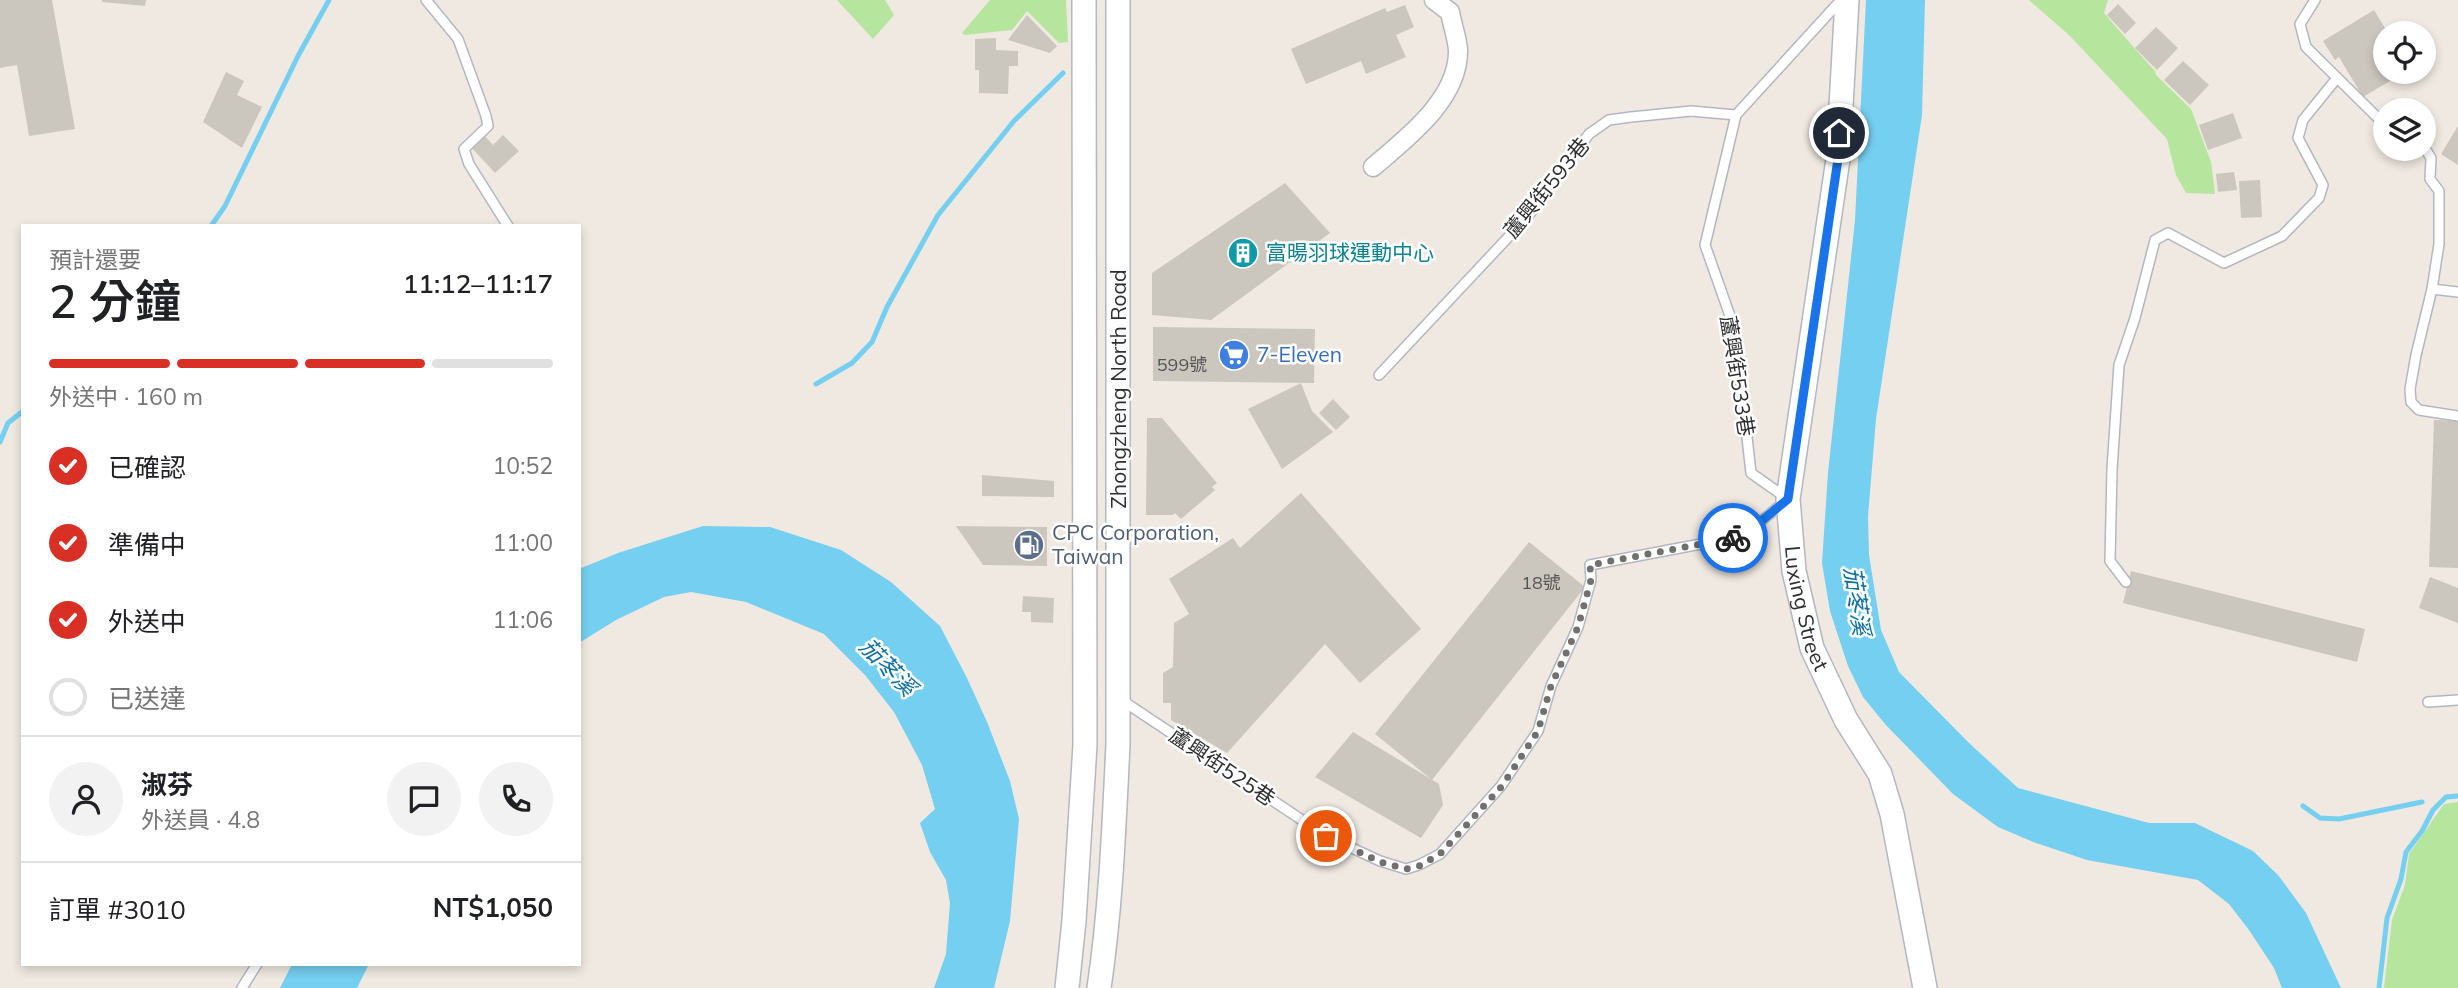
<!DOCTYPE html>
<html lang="zh-TW">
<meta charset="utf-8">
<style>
:root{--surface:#fff;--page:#f2f2f2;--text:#202124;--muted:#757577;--line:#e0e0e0;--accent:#d93025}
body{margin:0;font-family:Mulish,"Noto Sans TC",sans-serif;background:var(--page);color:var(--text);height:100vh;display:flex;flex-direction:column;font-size:26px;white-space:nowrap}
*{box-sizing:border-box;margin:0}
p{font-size:23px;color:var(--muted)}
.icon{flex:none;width:38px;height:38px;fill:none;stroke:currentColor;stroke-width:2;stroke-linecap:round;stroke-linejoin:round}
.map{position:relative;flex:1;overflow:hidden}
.panel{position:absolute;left:21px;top:224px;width:560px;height:742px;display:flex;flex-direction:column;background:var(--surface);border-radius:0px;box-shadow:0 4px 10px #0003}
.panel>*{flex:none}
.tools{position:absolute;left:2373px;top:21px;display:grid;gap:14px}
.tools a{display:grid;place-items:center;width:63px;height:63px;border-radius:50%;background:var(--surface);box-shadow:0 4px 10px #0003;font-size:35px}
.pin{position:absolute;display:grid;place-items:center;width:60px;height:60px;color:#fff;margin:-30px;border:4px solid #fff;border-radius:50%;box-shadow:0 2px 7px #0007}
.courier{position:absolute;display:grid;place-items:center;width:70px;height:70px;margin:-35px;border:5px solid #1a73e8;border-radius:50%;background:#fff;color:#222;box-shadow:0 2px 9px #0007}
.head em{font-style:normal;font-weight:600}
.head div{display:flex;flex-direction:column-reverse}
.head{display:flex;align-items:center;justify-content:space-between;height:119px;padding:0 28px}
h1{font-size:46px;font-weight:600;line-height:52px}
.bar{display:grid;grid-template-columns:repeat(4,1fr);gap:10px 7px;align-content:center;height:84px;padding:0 28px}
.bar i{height:9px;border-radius:5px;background:var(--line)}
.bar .active{background:var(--accent)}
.bar p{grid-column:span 4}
.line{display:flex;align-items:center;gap:18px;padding:0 28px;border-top:2px solid var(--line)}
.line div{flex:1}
.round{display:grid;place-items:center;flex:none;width:74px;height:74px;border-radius:37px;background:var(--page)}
ol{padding:0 28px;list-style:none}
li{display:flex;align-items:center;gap:21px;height:77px}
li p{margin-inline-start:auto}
li .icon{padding:7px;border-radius:50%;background:var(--accent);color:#fff;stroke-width:4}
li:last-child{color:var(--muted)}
li i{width:38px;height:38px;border:4px solid var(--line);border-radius:50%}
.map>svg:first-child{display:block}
.green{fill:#b6e59e}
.water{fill:#75cff0}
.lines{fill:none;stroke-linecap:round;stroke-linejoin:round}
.stream{stroke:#75cff0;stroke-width:5}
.building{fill:#cbc7bf}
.service-casing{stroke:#b4b7c1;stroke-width:12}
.minor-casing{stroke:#b4b7c1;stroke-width:21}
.tertiary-casing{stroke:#b4b7c1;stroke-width:26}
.service{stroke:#fff;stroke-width:9}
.minor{stroke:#fff;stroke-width:18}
.tertiary{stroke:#fff;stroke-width:23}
.done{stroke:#726f6d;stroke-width:7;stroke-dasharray:0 12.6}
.route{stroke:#1a73e8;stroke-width:9}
.labels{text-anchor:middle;stroke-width:5;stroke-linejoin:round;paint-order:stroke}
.number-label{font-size:18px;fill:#555452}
.street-label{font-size:21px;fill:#2e2e2e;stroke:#fff}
.culture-label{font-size:21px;fill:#0d838f;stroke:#fff;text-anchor:start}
.shop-label{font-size:21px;fill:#366cbe;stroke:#fff;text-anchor:start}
.service-label{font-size:21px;fill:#4e5e75;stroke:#fff;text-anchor:start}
.water-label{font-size:23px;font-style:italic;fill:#0d6fa3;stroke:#fff}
</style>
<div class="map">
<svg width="2458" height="988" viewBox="0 0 2458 988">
<rect width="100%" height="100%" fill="#efe9e1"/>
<g class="green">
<path d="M837 0H885L894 15 873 39Z"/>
<path d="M990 0H1066L1068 42 1059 43 1027 11 1012 30 965 35 962 33Z"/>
<path d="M2029 0H2108L2104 13C2121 32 2137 52 2155 71L2156 75 2191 109 2211 162 2215 194 2186 193 2176 175 2167 139 2069 35Z"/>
<path d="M2458 802V988H2384L2392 920 2405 885 2409 854 2444 804Z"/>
</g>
<g class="water">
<path d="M1866 0H1925L1922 115 1876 419 1868 516 1869 555 1881 630 1899 672 1969 743 2018 788 2149 823H2195L2253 851 2278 875 2306 913 2341 988H2282L2274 968 2249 930 2229 904 2198 880 2087 860 2036 843 1998 827 1953 794 1885 724 1863 697 1848 666 1830 611 1822 563 1828 473 1855 220Z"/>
<path d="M703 526 770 527 841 550 891 582 940 626 967 678 987 722 1010 781 1019 819 1010 921 994 988H934L946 954 950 903 946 880 930 852 920 823 935 809 922 765 894 712 865 675 824 634 746 602 691 592 664 597 616 620 579 643V569L618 553Z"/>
<path d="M292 964H369L357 988H280Z"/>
</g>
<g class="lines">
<g class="stream">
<path d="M211 226 225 206 298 56 329 0"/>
<path d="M816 384 852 363 872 342 887 307 938 215 1014 121 1063 73"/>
<path d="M0 442 8 423 23 411"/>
<path d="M2303 806 2320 818 2339 819 2422 802"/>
<path d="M2379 988 2387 918 2401 879 2406 852 2422 831 2433 810 2446 797 2458 796"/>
</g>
</g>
<g class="building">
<path d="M0 0H52L75 129 29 136 17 65 0 68Z"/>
<path d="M102 0H146L145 6 102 2Z"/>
<path d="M2118 4 2136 23 2125 34 2107 15Z"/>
<path d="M1405 5 1414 27 1396 35 1406 57 1366 74 1361 61 1306 84 1291 49 1385 8 1387 12Z"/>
<path d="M2374 10 2388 33H2385V72H2405L2363 97 2339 57 2335 60 2323 41Z"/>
<path d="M1027 15 1057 46 1050 53 1008 40Z"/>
<path d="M2156 27 2178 48 2157 70 2135 48Z"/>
<path d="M996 38V50L1018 51V66H1009L1008 94 979 93V70H975V39Z"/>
<path d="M2183 61 2209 85 2190 105 2164 80Z"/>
<path d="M226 72 244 81 237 95 262 107 242 148 203 122Z"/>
<path d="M2233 113 2242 138 2208 150 2199 125Z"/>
<path d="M2458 126V165L2441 154Z"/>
<path d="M484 135 493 145 503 135 519 151 495 173 471 147Z"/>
<path d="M2234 172 2237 190 2218 192 2216 174Z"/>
<path d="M2260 180 2262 217 2241 218 2239 181Z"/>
<path d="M1285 183 1330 233 1211 320 1152 315V273Z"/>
<path d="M1153 327 1315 329 1314 383 1153 381Z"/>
<path d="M1301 383 1312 411 1333 432 1282 469 1248 409Z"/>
<path d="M1333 399 1350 417 1336 430 1319 413Z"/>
<path d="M1147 418H1162L1217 483 1212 487 1215 490 1181 519 1175 513 1173 515H1146Z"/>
<path d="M2434 420 2458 421V568L2429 567Z"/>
<path d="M982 475 1054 481V497L982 496Z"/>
<path d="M1301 493 1421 629 1360 683 1325 644 1227 753 1171 720V703H1163V673L1173 667 1174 623 1189 614 1169 579 1233 538 1240 548Z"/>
<path d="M956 526 1047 527V566L983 565Z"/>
<path d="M1529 542 1585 587 1432 780 1375 734Z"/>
<path d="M2131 571 2365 629 2357 662 2123 603Z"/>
<path d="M2430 577 2458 588V623L2419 608Z"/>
<path d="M1023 596 1054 598 1053 623 1031 622V612H1022Z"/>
<path d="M1353 732 1439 784 1443 805 1421 838 1315 777Z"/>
</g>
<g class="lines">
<g class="service-casing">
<g id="service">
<path d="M426 0 458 39 486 116 488 126 464 149 469 164 508 226"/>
<path d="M2315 0 2300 24 2306 47 2385 125"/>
<path d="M2424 147 2431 158 2430 179 2439 191V244L2432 289 2416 355 2410 389 2411 402 2419 410 2458 416"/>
<path d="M2432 289 2458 292"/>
<path d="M1379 375 1529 215 1589 134 1609 120 1631 117 1691 111 1736 115"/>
<path d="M2126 582 2110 561 2112 469 2119 365 2135 318 2155 240 2168 233 2224 263 2282 236 2319 198 2323 185 2298 138 2303 120 2337 78"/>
<path d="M1120 699 1326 836 1380 861 1406 869 1419 865 1440 854 1501 786 1538 731 1551 686 1578 627 1591 580 1590 565 1743 536 1788 499 1751 473 1735 330 1705 245 1736 115 1841 0"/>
<path d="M2428 702 2458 700"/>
<path d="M242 988 257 964"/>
</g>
</g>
<g class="minor-casing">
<path id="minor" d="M1373 167C1407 138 1459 99 1458 50 1457 37 1452 24 1450 12L1434 0"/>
</g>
<g class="tertiary-casing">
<g id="tertiary">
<path id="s1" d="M1847 0 1838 159 1788 499 1794 571 1812 648 1846 720 1880 774 1892 814 1925 988"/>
<path d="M1067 988 1074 921 1085 745 1084 0"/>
<path d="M1099 988C1111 907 1114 826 1118 744V0"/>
</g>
</g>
<use href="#service" class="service"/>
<use href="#minor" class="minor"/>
<use href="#tertiary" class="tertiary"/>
</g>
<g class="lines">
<path class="done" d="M1326 836 1380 862 1406 869 1419 866 1440 854 1502 786 1538 731 1551 686 1578 627 1591 580 1590 565 1733 538"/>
<path class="route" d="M1733 538 1743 536 1788 499 1838 159 1839 133"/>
</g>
<defs>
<g id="building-disc" transform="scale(1.575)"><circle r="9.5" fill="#0f9aa8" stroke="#fff"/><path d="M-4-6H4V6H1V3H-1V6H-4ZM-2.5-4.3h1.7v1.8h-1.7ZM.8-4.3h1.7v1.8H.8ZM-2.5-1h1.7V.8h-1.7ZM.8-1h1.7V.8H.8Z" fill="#fff"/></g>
<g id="supermarket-disc" transform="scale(1.575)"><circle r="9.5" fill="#3f7fe0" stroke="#fff"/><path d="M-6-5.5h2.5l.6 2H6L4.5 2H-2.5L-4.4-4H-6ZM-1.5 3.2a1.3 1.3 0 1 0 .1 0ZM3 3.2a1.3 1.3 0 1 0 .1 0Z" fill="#fff"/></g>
<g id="fuel-disc" transform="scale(1.575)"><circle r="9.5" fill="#5c6f8a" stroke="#fff"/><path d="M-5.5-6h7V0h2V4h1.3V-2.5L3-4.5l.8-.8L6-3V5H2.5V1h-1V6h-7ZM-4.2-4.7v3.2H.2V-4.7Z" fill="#fff"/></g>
</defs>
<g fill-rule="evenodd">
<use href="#building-disc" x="1243" y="253"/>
<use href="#supermarket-disc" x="1234" y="355"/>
<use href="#fuel-disc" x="1029" y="545"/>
</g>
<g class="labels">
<g class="number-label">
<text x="1182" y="371">599號</text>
<text x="1541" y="589">18號</text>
</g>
<g class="street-label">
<text transform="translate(1547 188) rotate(-51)" y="7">蘆興街593巷</text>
<text transform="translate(1737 376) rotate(81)" y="7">蘆興街533巷</text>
<text transform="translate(1119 389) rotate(-90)" y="7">Zhongzheng North Road</text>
<text dy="7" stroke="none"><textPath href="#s1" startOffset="614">Luxing Street</textPath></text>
<text transform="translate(1222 767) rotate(34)" y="7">蘆興街525巷</text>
</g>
<g class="culture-label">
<text x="1266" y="260">富暘羽球運動中心</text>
</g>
<g class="shop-label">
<text x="1257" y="362">7-Eleven</text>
</g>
<g class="service-label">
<text x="1052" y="540">CPC Corporation,<tspan x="1052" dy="24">Taiwan</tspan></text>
</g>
<g class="water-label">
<text transform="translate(1857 601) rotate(82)" y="8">茄苳溪</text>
<text transform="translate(888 667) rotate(46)" y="8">茄苳溪</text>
</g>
</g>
</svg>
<div class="tools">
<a><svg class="icon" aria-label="locate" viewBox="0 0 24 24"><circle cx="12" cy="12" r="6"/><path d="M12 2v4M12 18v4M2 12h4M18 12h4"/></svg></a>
<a><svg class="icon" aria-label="layers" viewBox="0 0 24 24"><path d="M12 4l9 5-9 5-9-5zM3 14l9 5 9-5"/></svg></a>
</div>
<div class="pin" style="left:1326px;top:836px;background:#ea580c"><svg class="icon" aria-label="bag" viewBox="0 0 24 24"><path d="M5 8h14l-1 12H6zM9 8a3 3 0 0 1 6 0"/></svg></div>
<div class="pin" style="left:1839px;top:133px;background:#1f2937"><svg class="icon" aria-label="home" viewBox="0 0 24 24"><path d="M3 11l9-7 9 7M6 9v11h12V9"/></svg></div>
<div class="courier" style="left:1733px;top:538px"><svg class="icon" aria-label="bike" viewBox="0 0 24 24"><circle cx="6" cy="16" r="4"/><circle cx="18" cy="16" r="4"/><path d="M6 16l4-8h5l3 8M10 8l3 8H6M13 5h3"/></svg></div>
<section class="panel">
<div class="head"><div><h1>2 分鐘</h1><p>預計還要</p></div><em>11:12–11:17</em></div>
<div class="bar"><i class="active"></i><i class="active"></i><i class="active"></i><i></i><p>外送中 · 160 m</p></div>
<ol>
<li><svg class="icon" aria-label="check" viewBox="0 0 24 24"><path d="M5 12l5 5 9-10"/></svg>已確認<p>10:52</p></li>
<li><svg class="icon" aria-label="check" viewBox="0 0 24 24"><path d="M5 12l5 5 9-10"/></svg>準備中<p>11:00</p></li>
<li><svg class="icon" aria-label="check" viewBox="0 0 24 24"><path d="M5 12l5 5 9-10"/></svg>外送中<p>11:06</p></li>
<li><i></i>已送達</li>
</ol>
<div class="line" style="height:126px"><a class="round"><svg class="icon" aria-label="person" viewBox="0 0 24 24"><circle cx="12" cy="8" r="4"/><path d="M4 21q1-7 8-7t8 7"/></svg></a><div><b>淑芬</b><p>外送員 · 4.8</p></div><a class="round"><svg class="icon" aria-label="chat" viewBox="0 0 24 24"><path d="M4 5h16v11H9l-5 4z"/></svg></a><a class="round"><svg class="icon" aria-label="phone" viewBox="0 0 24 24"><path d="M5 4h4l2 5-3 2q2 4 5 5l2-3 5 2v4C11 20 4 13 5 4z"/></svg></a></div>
<div class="line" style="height:91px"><div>訂單 #3010</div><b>NT$1,050</b></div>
</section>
</div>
